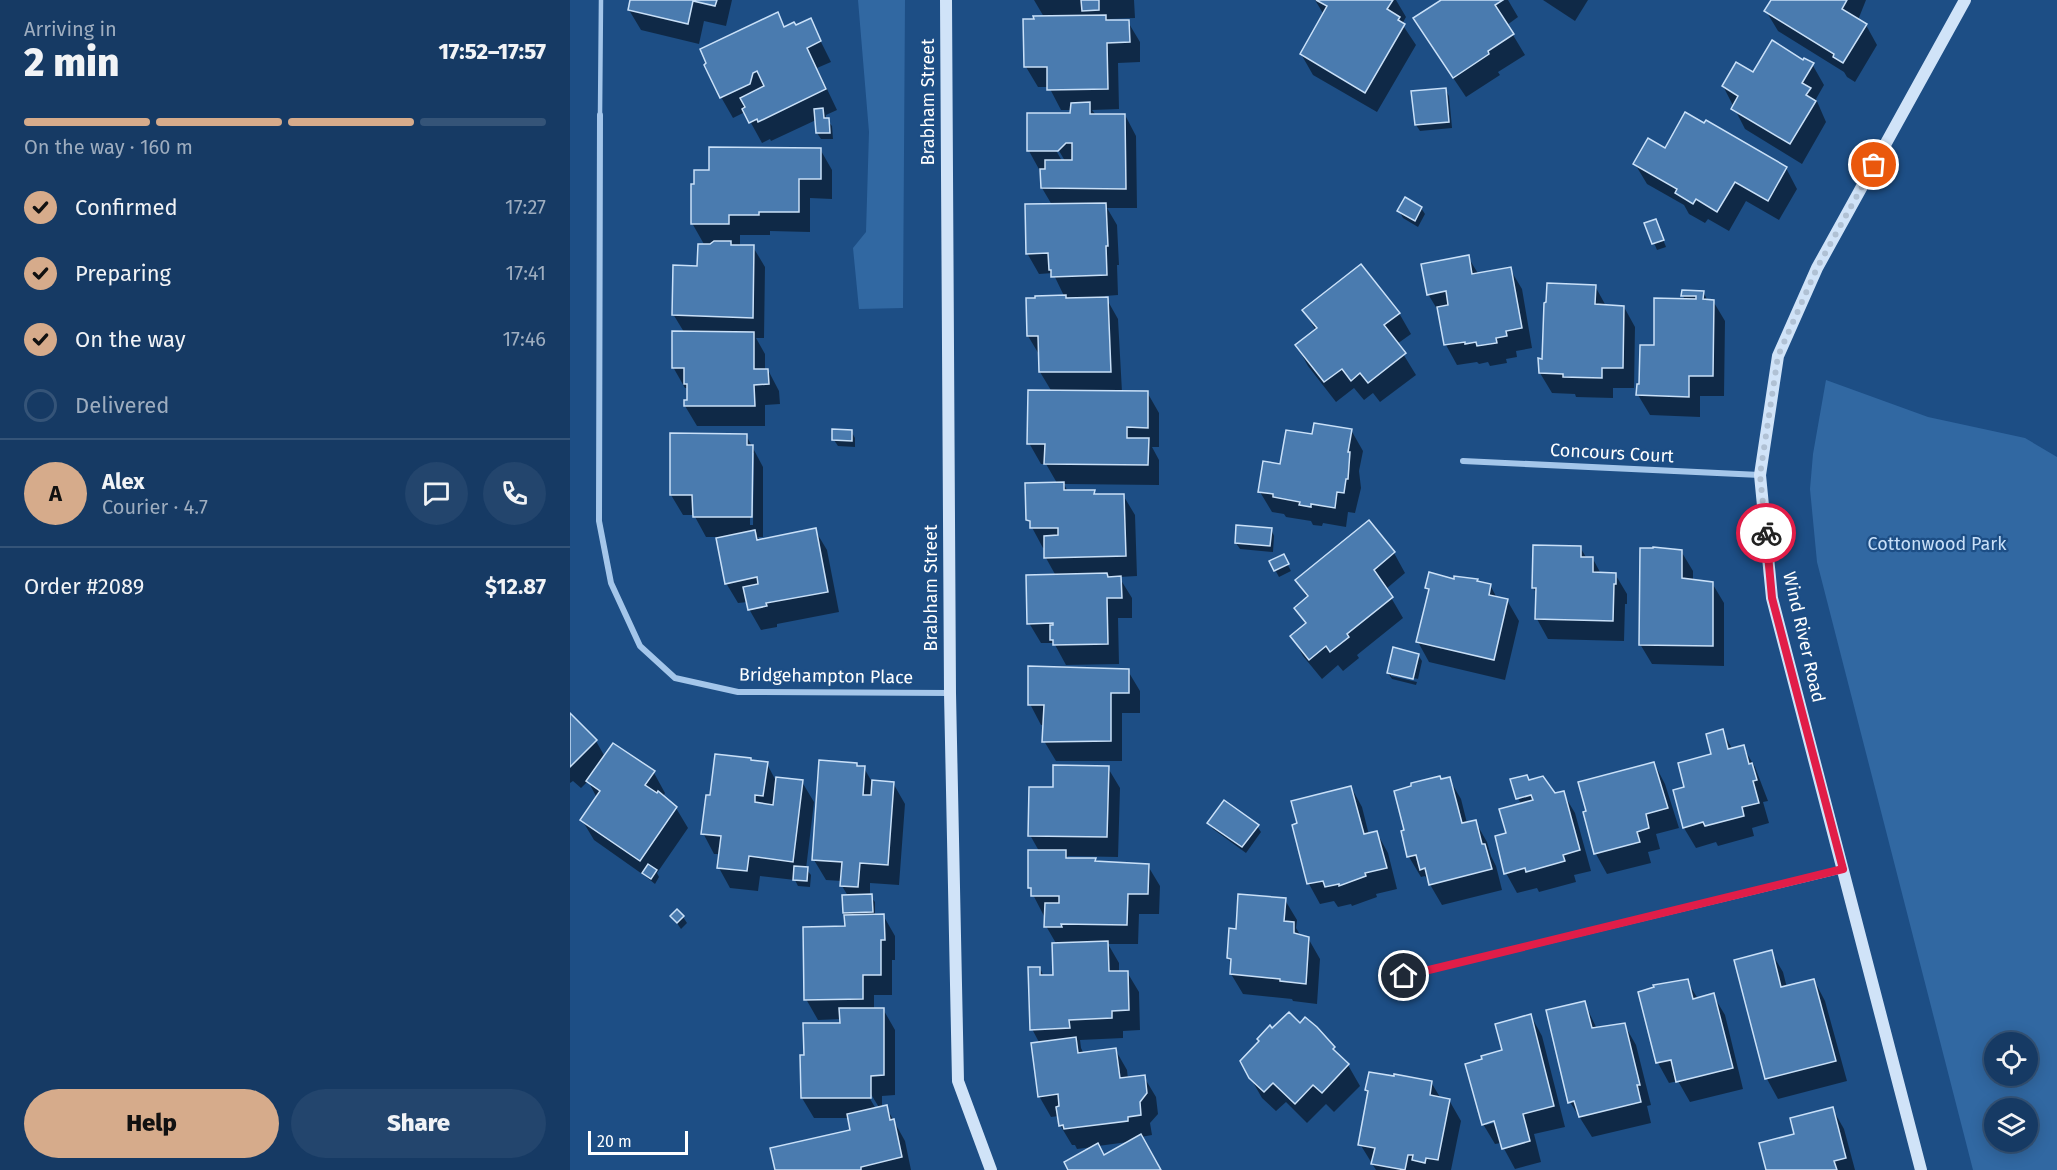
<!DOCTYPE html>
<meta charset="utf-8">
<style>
:root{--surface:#163a64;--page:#23456d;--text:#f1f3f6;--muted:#9eadbf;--line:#355478;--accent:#d6ab8b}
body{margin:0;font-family:"Fira Sans",sans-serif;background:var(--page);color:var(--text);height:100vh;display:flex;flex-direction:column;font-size:22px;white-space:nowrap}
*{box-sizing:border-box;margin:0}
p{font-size:20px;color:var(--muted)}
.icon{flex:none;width:33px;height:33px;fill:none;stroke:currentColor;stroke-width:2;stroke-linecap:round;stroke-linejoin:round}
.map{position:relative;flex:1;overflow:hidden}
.panel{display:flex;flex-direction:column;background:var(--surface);width:570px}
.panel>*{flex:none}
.controls{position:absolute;left:1414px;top:1032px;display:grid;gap:12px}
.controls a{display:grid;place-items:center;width:54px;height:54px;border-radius:50%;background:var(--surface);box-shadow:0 3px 15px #0003,0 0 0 2px var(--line);font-size:30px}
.scale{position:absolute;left:18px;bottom:15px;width:100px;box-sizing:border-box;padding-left:6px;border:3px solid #fff;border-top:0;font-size:16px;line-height:21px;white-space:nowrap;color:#fff;-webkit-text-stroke:4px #1d4e85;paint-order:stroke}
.pin{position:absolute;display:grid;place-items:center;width:51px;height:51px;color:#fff;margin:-26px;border:3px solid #fff;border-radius:50%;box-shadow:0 2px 6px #0007}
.courier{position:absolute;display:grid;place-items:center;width:60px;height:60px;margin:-30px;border:4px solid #e11d48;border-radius:50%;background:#fff;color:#222;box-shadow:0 2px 8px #0007}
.head em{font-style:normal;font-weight:800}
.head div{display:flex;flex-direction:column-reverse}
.head{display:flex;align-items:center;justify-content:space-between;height:102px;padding:0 24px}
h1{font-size:39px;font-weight:800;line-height:45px}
.bar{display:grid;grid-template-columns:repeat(4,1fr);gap:9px 6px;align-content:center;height:72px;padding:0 24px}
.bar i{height:8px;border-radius:4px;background:var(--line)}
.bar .on{background:var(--accent)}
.bar p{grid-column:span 4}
.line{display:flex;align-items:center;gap:15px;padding:0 24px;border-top:2px solid var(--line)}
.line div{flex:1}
.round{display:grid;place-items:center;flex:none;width:63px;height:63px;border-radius:32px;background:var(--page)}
ol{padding:0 24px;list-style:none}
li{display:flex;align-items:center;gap:18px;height:66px}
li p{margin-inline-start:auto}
li .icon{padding:6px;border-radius:50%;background:var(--accent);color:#111;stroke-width:4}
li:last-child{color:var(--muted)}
li i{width:33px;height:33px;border:3px solid var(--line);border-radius:50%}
.button{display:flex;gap:12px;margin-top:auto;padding:12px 24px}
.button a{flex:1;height:69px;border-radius:36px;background:var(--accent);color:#111;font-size:24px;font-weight:800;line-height:69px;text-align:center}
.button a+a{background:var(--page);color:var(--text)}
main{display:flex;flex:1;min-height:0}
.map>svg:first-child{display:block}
.green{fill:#3168a2;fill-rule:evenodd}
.shadow{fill:#0007;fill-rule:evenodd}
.building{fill:#4a7baf;stroke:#c9e0f8;stroke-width:1.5}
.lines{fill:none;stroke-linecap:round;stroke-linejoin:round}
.lane{stroke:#a4c6ea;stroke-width:4.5}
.street{stroke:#a4c6ea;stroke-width:6}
.secondary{stroke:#d0e3f8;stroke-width:12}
.done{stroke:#b0c1d4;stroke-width:6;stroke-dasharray:0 10.8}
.route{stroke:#e11d48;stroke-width:8}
.labels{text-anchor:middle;stroke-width:4.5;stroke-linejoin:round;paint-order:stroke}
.street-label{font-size:18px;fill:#fff;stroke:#1d4e85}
.park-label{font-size:18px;fill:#c9e0f8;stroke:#1d4e85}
</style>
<main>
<section class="panel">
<div class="head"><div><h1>2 min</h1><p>Arriving in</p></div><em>17:52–17:57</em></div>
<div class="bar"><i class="on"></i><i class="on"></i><i class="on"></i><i></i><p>On the way · 160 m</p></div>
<ol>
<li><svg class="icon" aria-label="check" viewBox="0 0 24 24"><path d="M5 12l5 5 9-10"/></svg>Confirmed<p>17:27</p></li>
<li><svg class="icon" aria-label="check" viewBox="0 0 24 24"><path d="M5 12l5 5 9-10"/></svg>Preparing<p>17:41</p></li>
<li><svg class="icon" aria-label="check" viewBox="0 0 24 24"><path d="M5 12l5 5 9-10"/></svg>On the way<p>17:46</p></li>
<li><i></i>Delivered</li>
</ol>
<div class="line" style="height:108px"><b class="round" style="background:var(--accent);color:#111">A</b><div><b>Alex</b><p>Courier · 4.7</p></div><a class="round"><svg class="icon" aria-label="chat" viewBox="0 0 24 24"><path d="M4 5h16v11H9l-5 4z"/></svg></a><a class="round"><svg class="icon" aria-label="phone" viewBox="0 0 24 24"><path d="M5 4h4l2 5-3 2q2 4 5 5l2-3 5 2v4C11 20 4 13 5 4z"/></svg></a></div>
<div class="line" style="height:78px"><div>Order #2089</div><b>$12.87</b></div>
<div class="button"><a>Help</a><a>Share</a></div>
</section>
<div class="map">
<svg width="1487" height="1170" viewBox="0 0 1487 1170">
<rect width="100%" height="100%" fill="#1d4e85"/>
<g class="green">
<path d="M288 0H335L333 308 289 309 283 248 296 232 299 132Z"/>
<path d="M1256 380 1358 417 1455 438 1487 457V1170H1403L1247 562 1240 489 1243 454ZM1425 1042H1458V1076H1425ZM1425 1108H1458V1142H1425Z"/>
</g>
<g class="shadow">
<path d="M62 0H162L156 26 134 21 129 44 71 30 59 10Z"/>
<path d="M464 0H564L565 18 540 19V22H558L570 42V62L548 63 549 109 522 110 526 115H555L566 136 567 208H537L547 225 549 265H547L548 295 535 296 548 319 552 392H577L589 413V447H582L589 460V485L494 484 498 492 524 491 526 495H553L565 515 567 576 549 577 562 598V618H548L549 664 496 665 484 643H471L459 623 486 576 476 558V548H473L458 520 487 483 476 464H471L459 443 482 392 470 372V356L458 336 495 298 483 273 469 274 457 253 482 205 472 188 470 171 459 151 502 115V110H491L479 87H468L456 67 465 20 474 17ZM485 144 495 161H492L483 145Z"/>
<path d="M745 0H826L836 17 832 24 846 45 807 112 743 75 731 54 754 15Z"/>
<path d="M874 0H938L948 17 937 25 955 55 928 72 930 75 896 97 857 39Z"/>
<path d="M973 0H1018L1005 21Z"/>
<path d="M1202 0H1296L1288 20 1296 25 1307 45 1285 82 1277 77 1274 72 1208 31 1196 11Z"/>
<path d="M207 14 215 28 226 27 240 20 261 62 247 68 267 110 256 115V119L262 126 263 139H251L247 133 246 120 201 141 200 139 192 143 175 112 163 118 151 97Z"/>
<path d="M1234 62 1242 64 1254 85 1246 99 1256 122 1232 164 1175 129 1153 86 1183 74Z"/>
<path d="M875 89 879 96 882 128 850 131 846 125Z"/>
<path d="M250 149 262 170V199L240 198V232L200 231V235H170V246L183 247 195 267 194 338H186L195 354V370H198L209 391 210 404 195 405V426H127L115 406 118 401V388H115L103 367 114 332 103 314 129 268 135 246 122 223 140 171Z"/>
<path d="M1095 150 1216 168 1227 189 1209 220 1176 201 1159 231 1138 219 1135 223 1119 214 1114 205 1077 184 1065 164Z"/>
<path d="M851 208 855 214 848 227 833 218 829 211Z"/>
<path d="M1086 221 1096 247 1087 250 1076 224Z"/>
<path d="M898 257 909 275 940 269 952 289 962 348 946 351 947 357 936 359 937 363 920 366 918 362 909 364 907 362 887 365 876 345 870 314 858 294Z"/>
<path d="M1025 286 1036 306 1054 307 1065 327 1064 388H1043V398L1006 397 1005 394 982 393 970 373 974 360Z"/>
<path d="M1133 292 1138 301H1143L1155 321 1154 396H1130V417L1080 415 1068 395 1085 347 1115 300 1113 296Z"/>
<path d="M734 310 829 313 841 334 827 344 846 375 810 402 803 393 794 400 784 388 766 402 738 366 727 346 746 331Z"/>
<path d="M781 430 793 451 789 471 791 488 785 513 778 512 776 527 753 523 752 526 743 525 741 521 716 517 714 514 702 512 690 492 711 466 743 436Z"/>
<path d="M281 431 285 438V447L268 446 264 440Z"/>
<path d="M176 435 193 467V537H188L190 541 245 530 257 550 269 612 207 624V627L191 630 179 609 178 602 168 603 156 583 148 537H136L124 515H113L101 495ZM181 453H184L183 525H180Z"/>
<path d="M701 529 704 536 703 552 670 549 666 543Z"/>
<path d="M1010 547 1017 559H1023L1031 574H1045L1057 594V604H1055L1054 641 978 639 967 619V594L963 588Z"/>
<path d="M1111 551 1123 571V581L1142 583 1154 603V666L1082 664 1070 644Z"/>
<path d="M824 553 835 573 816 589 833 618 787 655 789 658 773 671 768 665 752 679 733 656 722 636 736 625 726 608 738 599 727 581Z"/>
<path d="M713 556 721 571 709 577 701 562Z"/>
<path d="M885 580 920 585 927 598 937 600 949 621 935 680 859 662 848 642 859 592 857 588Z"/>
<path d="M848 655 852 661 848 679 821 673V676L847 682 846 685 822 679 818 673Z"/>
<path d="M558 671 570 691V713H552V761H486L474 741V725H471L460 704Z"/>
<path d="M0 715 26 741 35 757 84 773 95 793 93 797 106 808 118 828 87 873 89 877 85 884 75 876 24 840 12 820 27 798 18 781 11 788 3 781 0 783Z"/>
<path d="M1152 731 1163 750 1173 747 1185 767 1198 801 1193 802 1199 823 1182 828 1184 836 1148 846 1146 842 1126 848 1114 828 1116 788 1143 755Z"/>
<path d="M181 762 197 764 205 779 232 782 244 802 236 869 241 875 240 887 228 886 225 880 190 876 188 891 160 888 149 868 150 854H144L133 833 141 797Z"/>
<path d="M1084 763 1095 784 1109 828 1086 834 1090 849 1078 852 1081 863 1037 874 1026 854 1015 813Z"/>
<path d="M286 764 288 767 294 768 302 782 323 783 335 804 329 885 300 883V896L305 902V915H313L325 936V960H322V995H304V1009H313L325 1030V1095L312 1096V1108L316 1107 335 1141 341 1170H207L282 1131 279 1118H244L232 1098 271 1025V1019L248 1020 236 999 276 928 274 912 278 896 272 886V881L256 880 244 860ZM299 1091 310 1109H306L296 1092Z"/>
<path d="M538 768 550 788 548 857 497 856 499 859 525 860 526 863 578 866 590 886 589 914H569L568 944H538L549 963V972H557L569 992 570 1030 553 1031V1038L510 1040 511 1048 514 1054 545 1049 557 1070 558 1079 574 1077 586 1097 588 1114 580 1123 582 1135 571 1137 590 1170H500L524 1147 507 1149 505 1145H502L490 1125 489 1116 481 1117 469 1096 470 1044 462 1029 470 968 474 977 485 976 487 945 476 926V916H474L459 887 469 851 460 835 484 789ZM558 1142 534 1156 528 1146Z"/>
<path d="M879 779 891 799 897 823 905 821 917 842 921 856 926 866 932 890 872 905 855 876 851 877 839 857 833 832 871 781Z"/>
<path d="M942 780 985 795 993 793 1005 813 1021 871 1004 875 1006 882 969 892 967 888 947 893 936 873 937 834 951 805Z"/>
<path d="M781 787 792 807 799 835 807 833 818 853 827 889 806 894 807 897 782 906 781 904 768 907 764 901 750 904 739 884 724 826Z"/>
<path d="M639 823 687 826 691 832 676 853 643 829Z"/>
<path d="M715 900 727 920 726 928 732 938H738L750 959 747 1004 723 1001 722 999 673 994 661 974 662 965 658 958Z"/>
<path d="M102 916 113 917 117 923 111 929Z"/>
<path d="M1201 952 1213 972 1217 988 1244 980 1255 1001 1277 1081 1208 1099 1197 1079 1166 961Z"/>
<path d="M1117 981 1128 999 1143 995 1155 1015 1173 1089 1120 1102 1108 1081 1099 1083 1088 1063 1070 993Z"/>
<path d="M1014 1002 1027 1029 1054 1024 1066 1045 1081 1105 1077 1106 1081 1123 1022 1137 1000 1102Z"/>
<path d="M961 1016 972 1036 995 1127 964 1134 971 1162 945 1169 931 1143 925 1144 913 1124 914 1060 933 1052ZM931 1118 932 1121 916 1125V1122Z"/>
<path d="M730 1025 746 1028 778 1065 790 1086 764 1112 756 1104 737 1123 716 1102 706 1111 692 1098 671 1061 702 1030Z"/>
<path d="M861 1082 871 1099 879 1100 891 1121 881 1170H806L790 1144 799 1095 796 1090Z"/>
<path d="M1262 1108 1274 1129 1285 1170H1197L1226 1135Z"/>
</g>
<g class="building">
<path d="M60 0H147L145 6 123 1 118 24 58 10Z"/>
<path d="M511 0H529V10L512 11Z"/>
<path d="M746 0H823L817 9 830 17 828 20 835 24 795 93 730 54 757 6Z"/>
<path d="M871 0H933L925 5 944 34 918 51 919 54 883 78 843 18Z"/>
<path d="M1201 0H1277L1272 9 1297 24 1273 63 1263 57 1264 54 1194 11Z"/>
<path d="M208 12 214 27 224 22 226 25 241 18 251 41 237 48 256 89 188 122 187 119 179 123 172 109 175 107 170 98 194 86 187 71 183 73 180 84 150 98 134 65 136 63 130 49Z"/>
<path d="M536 15V20H559L560 42 537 43 538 89 477 90V67H454L453 19H464L463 16Z"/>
<path d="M1202 40 1233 60 1234 58 1244 63 1232 83 1241 88 1236 95 1246 101 1220 144 1161 109 1168 96 1152 86 1166 62 1183 72Z"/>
<path d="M876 88 879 122 845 125 841 91Z"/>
<path d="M520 102V114H555L556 189 471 188 470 169H475V160H502V143H496L488 151H457V113H500L501 103Z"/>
<path d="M253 108 254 118H259L260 133H246L244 109Z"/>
<path d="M1115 112 1134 123 1136 120 1217 167 1198 201 1165 182 1147 212 1126 199 1123 204 1105 193 1107 189 1063 164 1078 138 1095 148Z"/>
<path d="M139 147 251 148V179H229V212H189V215H159V224H121V184H124V170H139Z"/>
<path d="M835 197 852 207 845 221 827 211Z"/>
<path d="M536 203 538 246H536L537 275 481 277V270H479L478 253 456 254 455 204Z"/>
<path d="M1086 219 1094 240 1082 244 1074 223Z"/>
<path d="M144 241H161V245H184L183 318 102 315 103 265 127 266 128 244H140Z"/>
<path d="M899 255 902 274 941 267 952 328 936 331 937 336 926 338 927 343 907 346 906 342 895 344V342L874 345 867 307 878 305 876 291 857 295 851 264Z"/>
<path d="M791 264 830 313 814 325 836 353 798 383 790 373 781 381 772 369 754 382 725 345 747 328 732 310Z"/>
<path d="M977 283 1026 285 1025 304 1054 306 1053 368H1032V378L993 377V374L969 373 968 358 972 359 974 303 976 302Z"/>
<path d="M1112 290 1134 291 1133 299 1144 300 1143 376H1119V397L1066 395 1067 384H1069L1070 345H1084V298L1126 299V296H1111Z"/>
<path d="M496 295V298L538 297 541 372H469L468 336H457L456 298H465V296Z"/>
<path d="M102 331 184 332V369H198L199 384 184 385 185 406H114V400H117V384H114V368H102Z"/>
<path d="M458 390 578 391V428L557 427V438H579L578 465 474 464 475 444H457Z"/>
<path d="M744 423 782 429 778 452H780L778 479H776L774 493 767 492 765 508 741 504V507L729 505 730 502 703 497V494L688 492 693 461 710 464 716 430 742 434Z"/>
<path d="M262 429 282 430V441L262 440Z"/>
<path d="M100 433 177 434V445H183L182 517H123L122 495H100Z"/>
<path d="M494 482V490H525L524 494H554L556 556 474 558V536L488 535V528H460V521L456 520 455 483Z"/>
<path d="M799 520 825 552 804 570 823 597 777 634 779 637 760 652 756 646 739 660 720 636 736 623 724 608 738 596 725 580Z"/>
<path d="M666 525 702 528 700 546 665 543Z"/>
<path d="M246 528 258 592 196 603 197 606 178 610 173 587 188 584 187 577 155 584 146 538 185 530 187 540Z"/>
<path d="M963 545 1011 546V557H1023V572L1046 573V584H1044L1043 621 965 619 966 588H962Z"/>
<path d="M1083 547 1112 550V578L1143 582V646L1069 645 1070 548H1083Z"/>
<path d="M714 554 719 564 704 571 699 561Z"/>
<path d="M859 572 884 579V576L908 579 907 581 921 584 919 595 938 599 924 660 846 642 859 589 855 588Z"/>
<path d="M537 573 538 577 551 576 552 598H537L538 644 483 645V640H480V625H483V623L457 624 456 575Z"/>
<path d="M823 647 849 654 843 679 817 673Z"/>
<path d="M458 666 559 669V693H541V741L472 742 474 705H458Z"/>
<path d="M0 713 27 740 0 767Z"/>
<path d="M1153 729 1158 749 1174 745 1179 764 1182 763 1187 780 1183 781 1189 803 1172 807 1174 816 1135 826 1133 822 1113 828 1103 790 1114 787 1108 763 1141 754 1136 734Z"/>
<path d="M43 743 85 771 75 785 87 793 88 791 107 807 70 861 10 820 30 791 16 781Z"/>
<path d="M145 754 181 758V760L198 762 193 796 185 795V802L203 805 206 777 233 780 223 862 179 856 177 871 147 868 151 836 131 834 136 795H140Z"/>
<path d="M249 760 287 763V766H295L293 795H301L302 780 324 782 318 865 290 863 288 887 270 886 272 862 242 860Z"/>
<path d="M1084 762 1098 808 1076 814 1079 828 1067 832 1070 842 1024 854 1013 812 1016 811 1008 782Z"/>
<path d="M483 765 539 766 537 837 458 836 459 787H483Z"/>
<path d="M957 775 959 780 973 776 985 793 994 791 1010 850 993 855 995 861 956 872 955 868 934 874 925 836 936 833 929 809 963 800 961 795 946 799 940 779Z"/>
<path d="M870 776 871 779 880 777 892 823 906 820 912 844H915L922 869 859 885 855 868 850 870 846 855 837 857 831 831 834 830 824 791 841 786V783Z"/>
<path d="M781 786 794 834 807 831 817 868 795 873 796 876 769 886V884L755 887 753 881 737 884 722 825 727 823 721 801Z"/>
<path d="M654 800 689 825 672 847 637 823Z"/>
<path d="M458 850H496V858H526L525 861 579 864 578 894H558L557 925 491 924 492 927H474L475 903H489V896H461V888H458Z"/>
<path d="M78 864 87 870 81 879 72 873Z"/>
<path d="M224 866 238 867 237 881 223 880Z"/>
<path d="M302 894 303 912 273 913 272 895Z"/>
<path d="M668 894 716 898 714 921 724 922V933L739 937 736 984 710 981V979L660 974 661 959 657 958 659 928 666 929Z"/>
<path d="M107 909 114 916 107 923 100 916Z"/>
<path d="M314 914 315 940H311V975H293V999L234 1000 233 927 275 926 274 915Z"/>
<path d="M538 941 539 971H558L559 1010 542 1011V1018L499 1020 500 1028 460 1030 458 967H470V975H483L482 943Z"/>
<path d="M1202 950 1211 987 1244 979 1266 1061 1195 1079 1164 960Z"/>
<path d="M1118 979 1123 999 1144 993 1163 1068 1106 1082 1101 1060 1086 1063 1068 992 1084 987 1083 985Z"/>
<path d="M1015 1001 1022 1028 1055 1023 1070 1085H1067L1071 1102 1009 1117 1004 1101 998 1103 976 1010Z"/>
<path d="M269 1008H314V1075L301 1076V1098H231L230 1055H234L233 1023H270Z"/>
<path d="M719 1012 730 1023 735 1017 747 1027 765 1047 763 1049 779 1064 752 1093 743 1085 725 1104 703 1083 694 1092 679 1078 670 1061 689 1041 687 1039 700 1025 702 1028Z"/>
<path d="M961 1014 984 1106 953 1114 960 1141 932 1149 924 1121 912 1125 895 1064 912 1059 911 1056 932 1050 925 1024Z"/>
<path d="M506 1037 508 1053 546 1048 550 1078 575 1075 577 1093 570 1102 571 1115 558 1117V1121L494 1129 493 1125 489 1126 486 1107 489 1106 488 1094 468 1097 461 1043Z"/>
<path d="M799 1072 824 1076V1074L862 1081 860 1095 880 1099 868 1160 856 1158 855 1163 842 1160 843 1155H838L835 1170 801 1164 805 1148 788 1145 798 1091 795 1090Z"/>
<path d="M317 1105 320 1120 324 1119 332 1157 291 1167V1170H205L200 1148 280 1130 277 1114Z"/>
<path d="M1263 1107 1276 1158 1264 1161 1267 1170H1196L1189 1143 1224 1134 1220 1118Z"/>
<path d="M571 1134 591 1170H498L494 1162 528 1143 534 1155Z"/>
</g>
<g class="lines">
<path class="lane" d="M30 115 31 0"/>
<g class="street">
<path d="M30 115 29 521 41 583 70 646 105 678 168 692 380 693"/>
<path d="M893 461 1190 475"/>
<path d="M834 976 1273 870"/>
</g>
<g class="secondary">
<path d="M376 0 380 693 388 1081 421 1170"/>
<path d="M1351 1170 1202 598 1190 475 1208 356 1247 268 1395 0"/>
</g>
</g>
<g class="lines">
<path class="done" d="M1196 533 1190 475 1208 356 1247 268 1304 165"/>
<path class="route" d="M834 976 1273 869 1202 598 1196 533"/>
</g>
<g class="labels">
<g class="street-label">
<text transform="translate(358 102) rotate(-90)" y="6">Brabham Street</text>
<text transform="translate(1042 453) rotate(3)" y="6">Concours Court</text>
<text transform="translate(361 588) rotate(-90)" y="6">Brabham Street</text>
<text transform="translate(1234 637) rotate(77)" y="6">Wind River Road</text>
<text transform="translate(256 676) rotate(1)" y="6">Bridgehampton Place</text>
</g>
<g class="park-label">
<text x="1367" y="550">Cottonwood Park</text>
</g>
</g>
</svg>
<div class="controls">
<a><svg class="icon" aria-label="locate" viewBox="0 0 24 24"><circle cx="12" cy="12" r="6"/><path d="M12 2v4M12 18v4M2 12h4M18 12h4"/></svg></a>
<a><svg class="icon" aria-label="layers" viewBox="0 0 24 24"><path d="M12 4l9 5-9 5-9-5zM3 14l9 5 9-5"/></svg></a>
</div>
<div class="scale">20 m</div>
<div class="pin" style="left:1304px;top:165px;background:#ea580c"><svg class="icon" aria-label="bag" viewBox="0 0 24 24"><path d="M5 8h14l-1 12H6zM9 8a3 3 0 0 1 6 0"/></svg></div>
<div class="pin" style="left:834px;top:976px;background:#1f2937"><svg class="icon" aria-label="home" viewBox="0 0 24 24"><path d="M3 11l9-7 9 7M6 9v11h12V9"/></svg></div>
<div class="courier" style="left:1196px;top:533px"><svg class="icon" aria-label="bike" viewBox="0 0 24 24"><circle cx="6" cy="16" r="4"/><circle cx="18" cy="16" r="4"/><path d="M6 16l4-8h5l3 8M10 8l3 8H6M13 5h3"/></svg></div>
</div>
</main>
